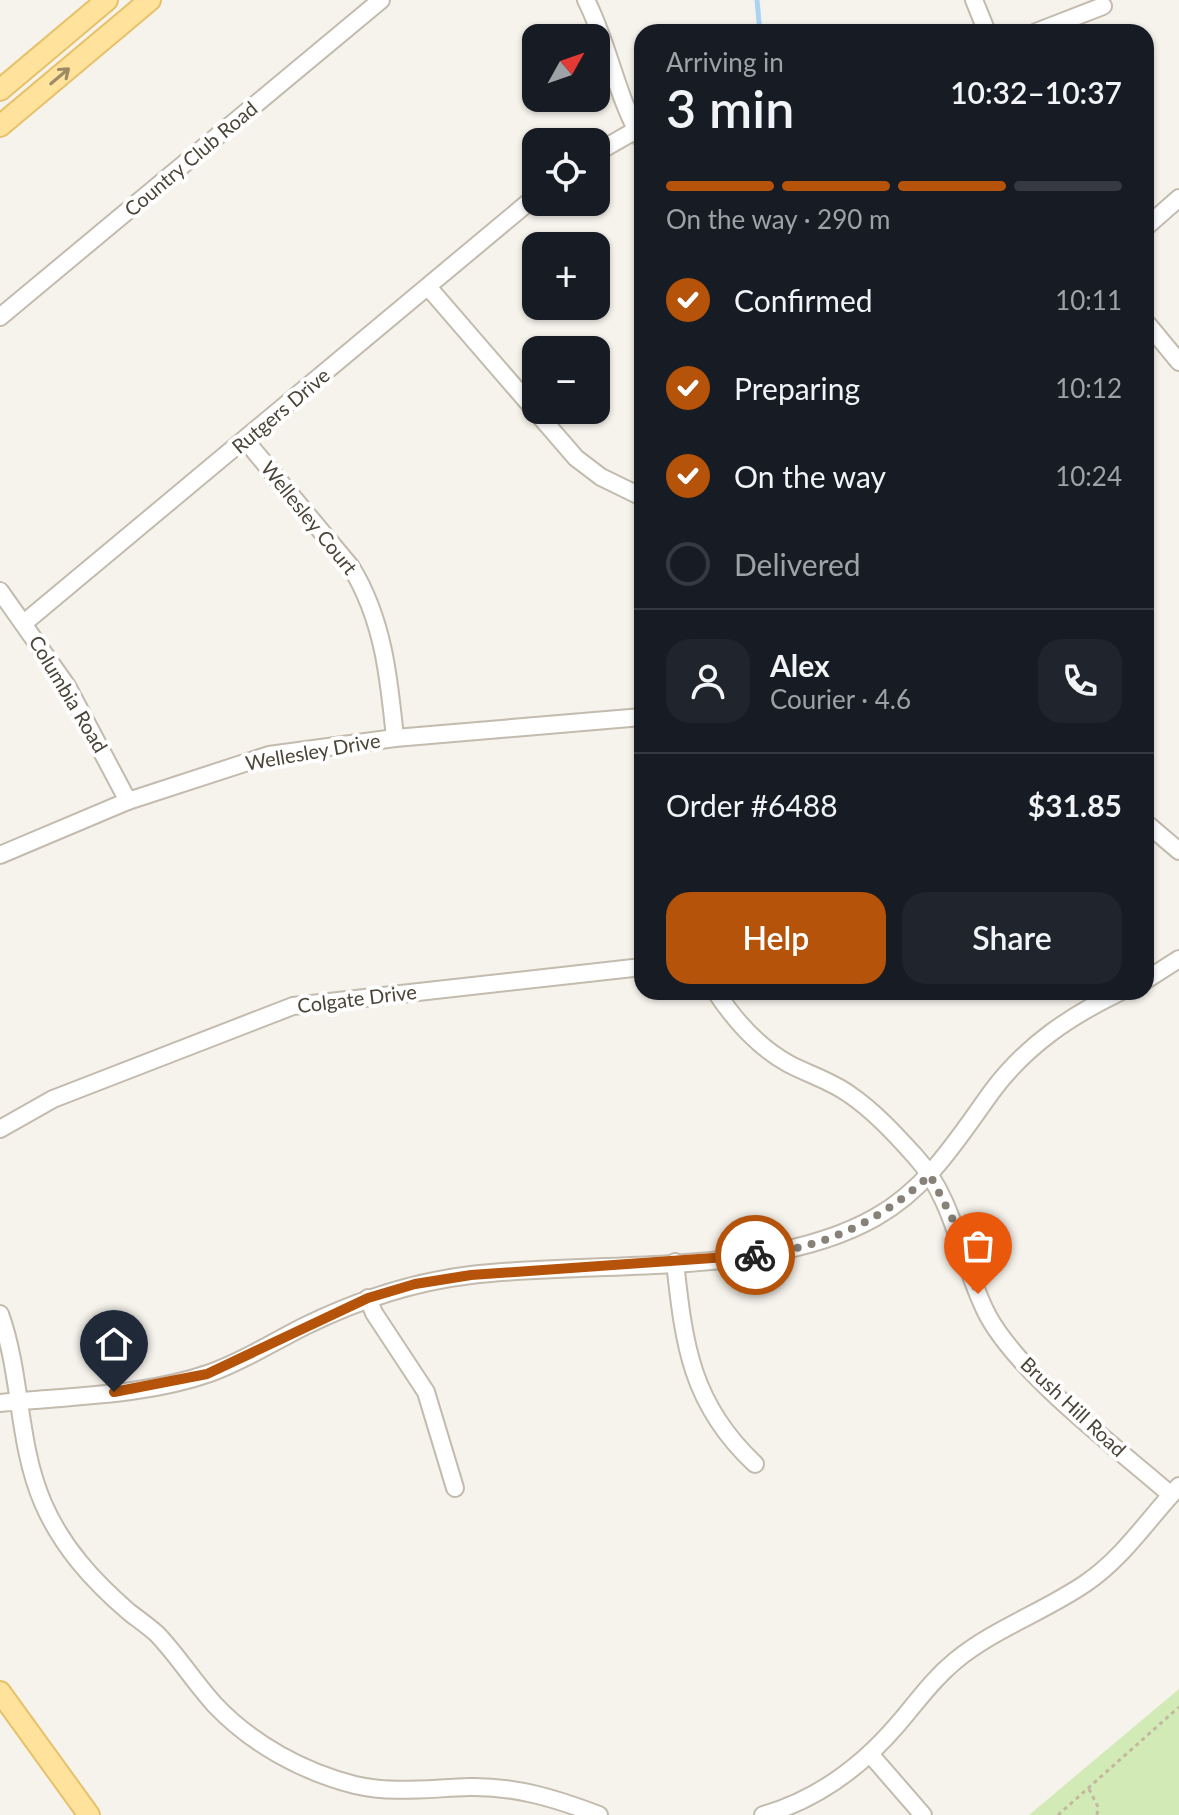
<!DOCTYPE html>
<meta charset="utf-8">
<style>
:root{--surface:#171b24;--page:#20242c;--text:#f1f3f6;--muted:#9ea1a6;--line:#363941;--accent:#b45309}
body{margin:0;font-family:Lato,sans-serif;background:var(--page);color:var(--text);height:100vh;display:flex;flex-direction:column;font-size:30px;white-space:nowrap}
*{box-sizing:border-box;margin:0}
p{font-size:26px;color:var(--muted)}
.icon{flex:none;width:44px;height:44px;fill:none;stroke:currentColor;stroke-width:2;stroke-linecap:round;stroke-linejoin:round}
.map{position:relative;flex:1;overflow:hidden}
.side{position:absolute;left:634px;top:24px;width:520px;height:976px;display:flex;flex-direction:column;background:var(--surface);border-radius:24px;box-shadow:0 2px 6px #0004}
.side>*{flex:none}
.needle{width:52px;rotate:50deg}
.tools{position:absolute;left:522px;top:24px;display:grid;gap:16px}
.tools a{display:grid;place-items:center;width:88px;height:88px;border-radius:16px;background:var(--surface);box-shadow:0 2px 6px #0004;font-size:40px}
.pin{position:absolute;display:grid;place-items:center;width:68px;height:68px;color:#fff;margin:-82px -34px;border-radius:50% 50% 50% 0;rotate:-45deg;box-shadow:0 0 8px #0007}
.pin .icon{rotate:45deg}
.courier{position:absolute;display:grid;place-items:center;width:80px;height:80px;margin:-40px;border:6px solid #b45309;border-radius:50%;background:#fff;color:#222;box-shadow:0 2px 10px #0007}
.overview em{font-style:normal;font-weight:600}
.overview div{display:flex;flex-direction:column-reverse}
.overview{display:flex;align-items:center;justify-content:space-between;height:136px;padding:0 32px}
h1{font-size:52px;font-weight:600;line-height:60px}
.bar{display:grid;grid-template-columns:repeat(4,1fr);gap:12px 8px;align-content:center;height:96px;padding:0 32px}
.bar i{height:10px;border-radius:6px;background:var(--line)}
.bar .current{background:var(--accent)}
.bar p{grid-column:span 4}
.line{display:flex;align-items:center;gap:20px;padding:0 32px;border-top:2px solid var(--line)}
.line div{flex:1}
.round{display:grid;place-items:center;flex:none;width:84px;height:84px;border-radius:24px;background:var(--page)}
ol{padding:0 32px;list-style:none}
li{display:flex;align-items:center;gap:24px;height:88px}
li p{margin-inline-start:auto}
li .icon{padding:8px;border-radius:50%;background:var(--accent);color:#fff;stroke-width:4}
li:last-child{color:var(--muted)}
li i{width:44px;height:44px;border:4px solid var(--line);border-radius:50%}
.cta{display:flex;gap:16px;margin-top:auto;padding:16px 32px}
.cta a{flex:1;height:92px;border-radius:24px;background:var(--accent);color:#fff;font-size:32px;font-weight:600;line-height:92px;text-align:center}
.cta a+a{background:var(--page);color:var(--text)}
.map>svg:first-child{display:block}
.green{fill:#d2eab5}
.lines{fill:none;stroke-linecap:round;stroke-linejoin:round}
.stream{stroke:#a9d4f2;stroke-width:5}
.minor-casing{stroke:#c2bbae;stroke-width:20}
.major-casing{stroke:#e6c16a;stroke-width:24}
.path{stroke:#c4b79f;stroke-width:3;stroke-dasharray:4 4;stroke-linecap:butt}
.minor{stroke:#fff;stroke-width:16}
.major{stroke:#ffe39c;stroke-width:20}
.oneway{stroke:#9c8c66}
.done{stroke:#878178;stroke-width:8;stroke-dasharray:0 14.4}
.route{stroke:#b45309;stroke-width:10}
.labels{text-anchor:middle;stroke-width:8;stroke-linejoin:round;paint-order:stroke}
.street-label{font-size:20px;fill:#4b4439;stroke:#fff}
</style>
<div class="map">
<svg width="1179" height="1815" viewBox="0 0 1179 1815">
<rect width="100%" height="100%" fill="#f6f3ec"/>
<path class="green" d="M1179 1689V1815H1029Z"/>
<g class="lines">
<path class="stream" d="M757 0 760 32"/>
<g class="minor-casing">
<g id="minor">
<path d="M586 0C609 45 616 96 642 140"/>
<path d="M974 0 987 32"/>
<path d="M1036 32 1103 6"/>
<path d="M596 153 636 130"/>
<path d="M1146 227 1179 198"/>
<path d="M429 288 576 458 601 477 642 497"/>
<path d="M0 317 381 0"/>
<path d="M1146 322 1179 362"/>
<path d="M246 441 351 567C383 619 389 677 395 738"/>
<path d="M0 591 67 686 128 801"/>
<path d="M24 623 536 196"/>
<path d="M1146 823 1179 851"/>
<path d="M0 855 128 801 269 755 395 738 642 717"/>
<path d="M1146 980 1179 959"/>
<path d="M716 992C735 1021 758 1047 789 1064 808 1074 831 1081 849 1094 874 1111 895 1134 915 1156 956 1201 961 1265 988 1316 1021 1376 1117 1448 1171 1495"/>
<path d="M0 1129 53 1099 293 1006 642 967"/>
<path d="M675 1262C684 1345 691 1404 755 1464"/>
<path d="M368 1298 374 1313 426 1392 455 1488"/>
<path d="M0 1314C22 1375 17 1443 43 1503 62 1547 93 1581 129 1612 138 1619 148 1626 157 1634 178 1656 194 1682 215 1705 252 1744 303 1772 355 1785 393 1794 431 1788 470 1787 516 1786 557 1799 599 1815"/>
<path d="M0 1403C68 1396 145 1396 210 1373 244 1361 273 1342 305 1326 358 1300 412 1282 471 1275 594 1260 768 1279 876 1217 929 1187 958 1138 993 1090 1027 1045 1070 1016 1120 992"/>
<path d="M870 1754 923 1815"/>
<path d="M763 1815C816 1800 862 1766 898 1724 917 1702 932 1680 955 1661 995 1628 1044 1612 1086 1583 1123 1558 1149 1518 1179 1486"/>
</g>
</g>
<g class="major-casing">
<g id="major">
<path d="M0 90 107 0"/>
<path d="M0 126 150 0"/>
<path d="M0 1692 89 1815"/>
</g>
</g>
<g class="path">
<path d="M1089 1789 1098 1807 1097 1815"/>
<path d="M1058 1815 1179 1707"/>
</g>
<use href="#minor" class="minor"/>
<use href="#major" class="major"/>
</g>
<defs><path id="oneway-shaft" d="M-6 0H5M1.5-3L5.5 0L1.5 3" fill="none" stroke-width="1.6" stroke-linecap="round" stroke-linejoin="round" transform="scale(2)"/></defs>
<use class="oneway" href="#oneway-shaft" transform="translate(60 76) rotate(-40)"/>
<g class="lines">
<path class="done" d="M755 1255C823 1248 880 1222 930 1175L954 1222 978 1294"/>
<path class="route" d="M114 1392 207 1374 368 1298 415 1284 471 1275 755 1255"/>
</g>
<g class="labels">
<g class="street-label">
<text transform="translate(191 159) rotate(-40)" y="7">Country Club Road</text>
<text transform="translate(281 411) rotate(-40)" y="7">Rutgers Drive</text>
<text transform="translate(309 518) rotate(51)" y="7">Wellesley Court</text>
<text transform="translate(68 694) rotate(59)" y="7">Columbia Road</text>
<text transform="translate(313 752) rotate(-10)" y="7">Wellesley Drive</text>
<text transform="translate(357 999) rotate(-7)" y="7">Colgate Drive</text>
<text transform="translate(1073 1407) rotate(43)" y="7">Brush Hill Road</text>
</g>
</g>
</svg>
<div class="tools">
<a><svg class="needle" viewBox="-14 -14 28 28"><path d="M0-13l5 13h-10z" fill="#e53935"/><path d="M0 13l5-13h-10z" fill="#9ea1a6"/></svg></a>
<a><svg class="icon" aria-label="locate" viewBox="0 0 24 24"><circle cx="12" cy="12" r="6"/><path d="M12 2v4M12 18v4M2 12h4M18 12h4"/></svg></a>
<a>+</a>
<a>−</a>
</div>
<div class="pin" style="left:978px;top:1294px;background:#ea580c"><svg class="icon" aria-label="bag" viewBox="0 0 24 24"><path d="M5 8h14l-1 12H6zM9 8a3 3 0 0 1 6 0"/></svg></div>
<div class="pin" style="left:114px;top:1392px;background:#1f2937"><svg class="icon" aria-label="home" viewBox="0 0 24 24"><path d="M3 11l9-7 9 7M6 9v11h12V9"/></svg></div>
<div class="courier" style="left:755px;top:1255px"><svg class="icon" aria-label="bike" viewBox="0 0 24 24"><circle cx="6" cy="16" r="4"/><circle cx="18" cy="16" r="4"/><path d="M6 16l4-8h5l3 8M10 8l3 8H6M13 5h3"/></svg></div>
<section class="side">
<div class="overview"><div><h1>3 min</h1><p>Arriving in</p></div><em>10:32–10:37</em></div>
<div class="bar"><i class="current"></i><i class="current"></i><i class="current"></i><i></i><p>On the way · 290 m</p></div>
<ol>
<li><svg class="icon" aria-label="check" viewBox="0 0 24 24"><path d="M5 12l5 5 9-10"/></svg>Confirmed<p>10:11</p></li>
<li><svg class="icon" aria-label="check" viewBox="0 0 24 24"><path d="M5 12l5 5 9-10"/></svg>Preparing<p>10:12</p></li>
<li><svg class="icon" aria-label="check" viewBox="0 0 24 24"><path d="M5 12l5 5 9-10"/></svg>On the way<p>10:24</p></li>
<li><i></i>Delivered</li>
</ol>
<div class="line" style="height:144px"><a class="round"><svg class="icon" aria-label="person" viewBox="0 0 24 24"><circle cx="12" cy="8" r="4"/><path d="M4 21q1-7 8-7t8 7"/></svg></a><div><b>Alex</b><p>Courier · 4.6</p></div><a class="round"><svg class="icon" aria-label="phone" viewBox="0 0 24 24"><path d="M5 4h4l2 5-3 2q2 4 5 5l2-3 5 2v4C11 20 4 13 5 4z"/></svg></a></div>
<div class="line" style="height:104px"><div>Order #6488</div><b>$31.85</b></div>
<div class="cta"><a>Help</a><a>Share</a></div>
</section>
</div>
